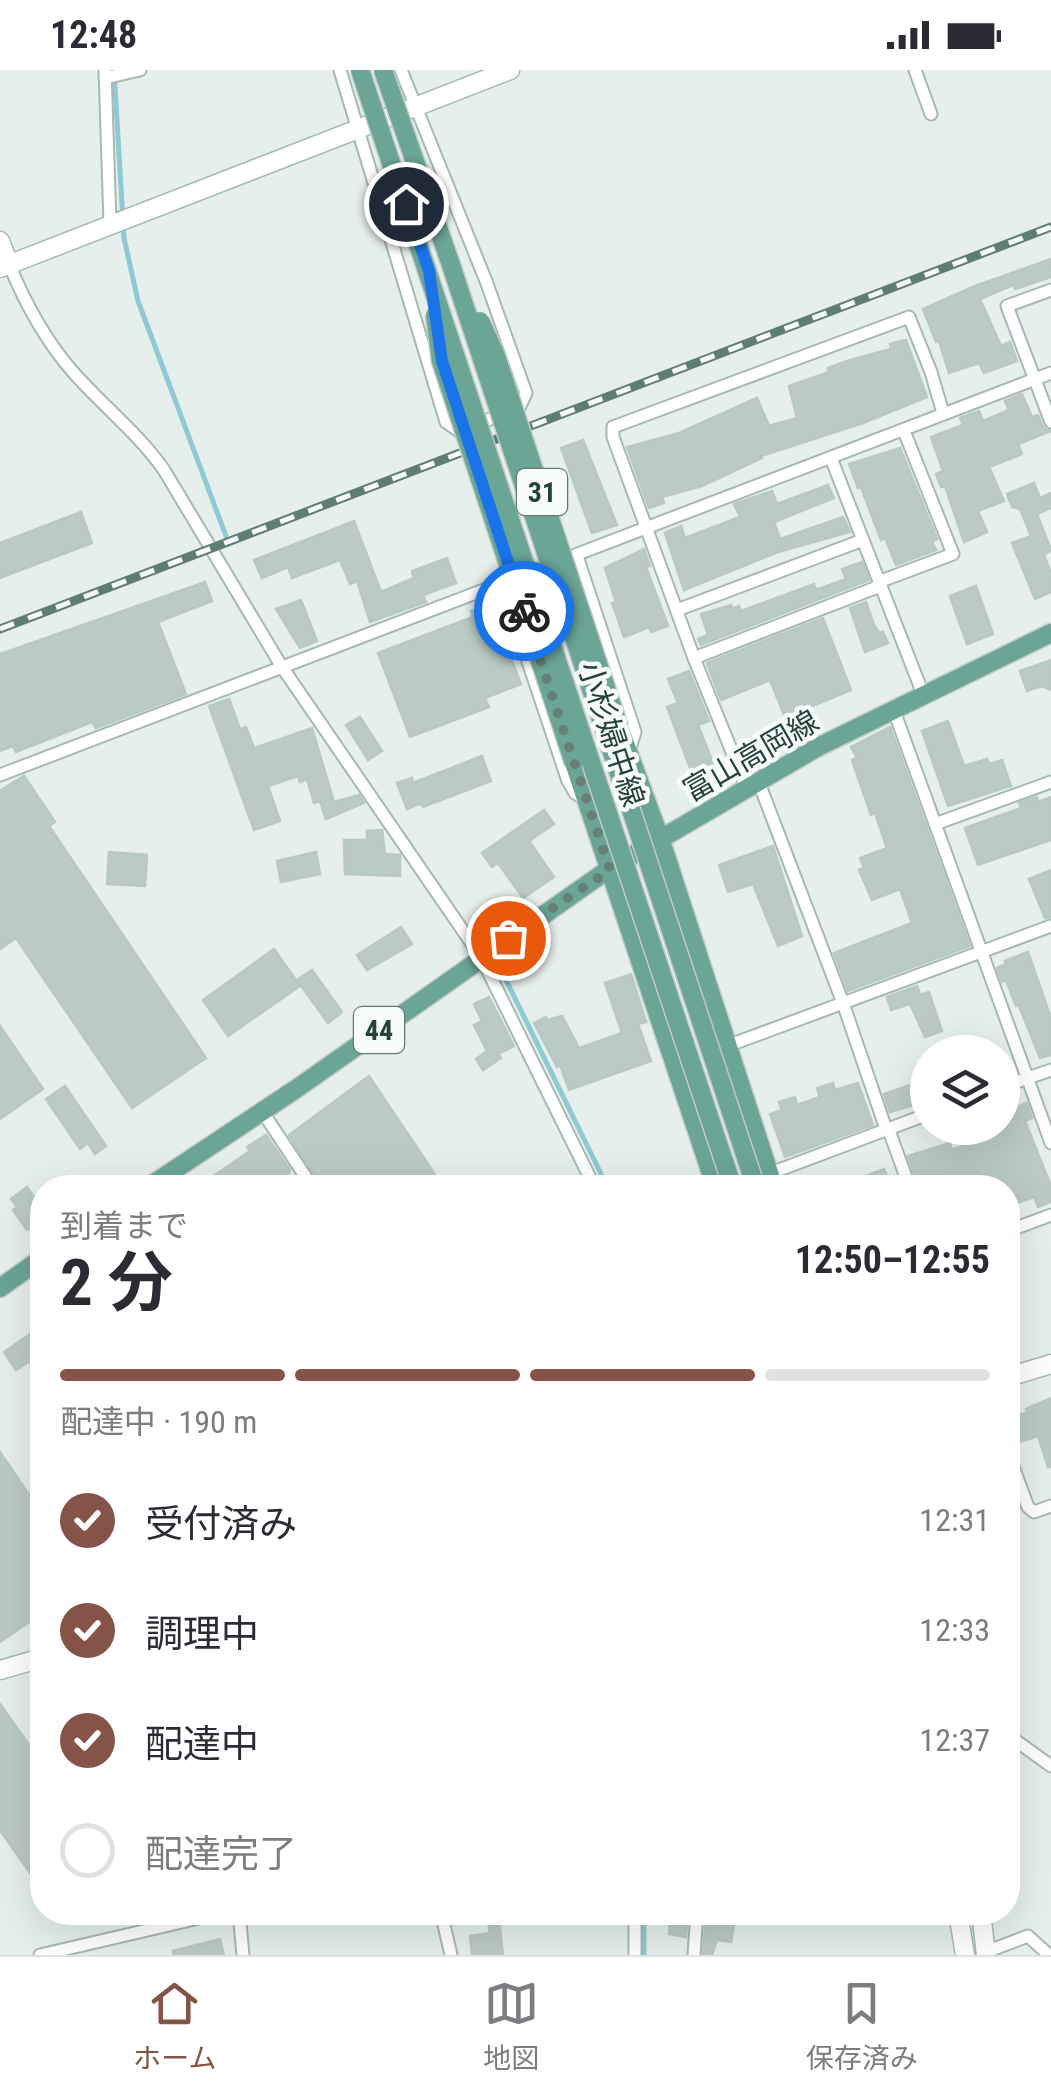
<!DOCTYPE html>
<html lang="ja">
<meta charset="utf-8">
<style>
:root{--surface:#fff;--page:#f7f7f7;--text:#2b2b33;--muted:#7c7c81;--line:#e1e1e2;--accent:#855347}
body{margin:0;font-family:"Roboto Condensed","Noto Sans JP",sans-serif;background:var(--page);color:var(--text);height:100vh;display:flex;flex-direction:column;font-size:38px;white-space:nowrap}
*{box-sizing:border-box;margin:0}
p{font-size:32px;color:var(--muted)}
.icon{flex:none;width:55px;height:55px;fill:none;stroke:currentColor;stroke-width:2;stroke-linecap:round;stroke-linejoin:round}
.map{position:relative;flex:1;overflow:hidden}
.drawer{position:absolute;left:30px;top:1105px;width:990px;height:750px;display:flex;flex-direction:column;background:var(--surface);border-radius:40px;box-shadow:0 10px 40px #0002}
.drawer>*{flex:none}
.buttons{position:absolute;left:910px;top:965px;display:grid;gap:20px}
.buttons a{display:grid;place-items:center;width:110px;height:110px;border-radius:50%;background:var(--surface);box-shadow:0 10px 40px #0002;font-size:50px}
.pin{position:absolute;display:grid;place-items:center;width:85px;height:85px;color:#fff;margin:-42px;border:5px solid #fff;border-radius:50%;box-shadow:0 2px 10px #0007}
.courier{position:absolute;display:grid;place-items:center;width:100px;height:100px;margin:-50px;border:8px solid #1a73e8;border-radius:50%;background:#fff;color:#222;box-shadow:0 2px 12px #0007}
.head em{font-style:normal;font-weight:700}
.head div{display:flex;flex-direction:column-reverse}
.head{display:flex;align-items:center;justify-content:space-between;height:170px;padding:0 30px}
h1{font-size:65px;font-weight:700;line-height:75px}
.bar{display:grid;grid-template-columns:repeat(4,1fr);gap:15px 10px;align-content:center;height:120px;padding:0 30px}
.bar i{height:12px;border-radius:8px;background:var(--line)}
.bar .selected{background:var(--accent)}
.bar p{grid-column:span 4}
ol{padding:0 30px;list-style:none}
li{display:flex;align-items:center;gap:30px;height:110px}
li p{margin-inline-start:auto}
li .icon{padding:10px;border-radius:50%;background:var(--accent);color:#fff;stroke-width:4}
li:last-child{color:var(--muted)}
li i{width:55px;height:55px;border:5px solid var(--line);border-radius:50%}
.status{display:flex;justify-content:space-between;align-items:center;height:70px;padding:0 50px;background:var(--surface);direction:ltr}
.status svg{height:28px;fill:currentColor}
.tab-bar{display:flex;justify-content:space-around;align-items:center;height:140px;border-top:2px solid var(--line);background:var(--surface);font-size:28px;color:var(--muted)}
.tab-bar a{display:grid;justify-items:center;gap:5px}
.tab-bar .selected{color:var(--accent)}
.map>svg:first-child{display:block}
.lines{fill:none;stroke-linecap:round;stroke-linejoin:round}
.stream{stroke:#8ec9d4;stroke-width:5}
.building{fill:#bbcac4;stroke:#b8c9c2;stroke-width:2.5}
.street-casing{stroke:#a8b8b2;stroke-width:15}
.secondary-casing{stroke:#a4bbb3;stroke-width:21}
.primary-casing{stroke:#c2cac8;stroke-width:21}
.street{stroke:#fff;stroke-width:11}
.secondary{stroke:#fff;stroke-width:18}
.primary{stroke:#6aa596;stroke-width:18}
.rail-casing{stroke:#5f7d75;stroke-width:9}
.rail{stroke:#f7fbf9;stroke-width:5;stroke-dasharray:15;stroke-linecap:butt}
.primary-bridge-casing{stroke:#c2cac8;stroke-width:21;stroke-linecap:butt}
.primary-bridge{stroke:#6aa596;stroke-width:18}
.done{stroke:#687f78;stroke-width:10;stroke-dasharray:0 18}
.route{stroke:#1a73e8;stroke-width:12}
.labels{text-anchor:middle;stroke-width:9;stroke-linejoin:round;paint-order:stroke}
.shield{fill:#f7fbf9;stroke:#637a73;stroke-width:2.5}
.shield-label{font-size:28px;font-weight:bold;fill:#24423a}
.street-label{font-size:30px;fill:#24423a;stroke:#f7fbf9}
</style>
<div class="status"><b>12:48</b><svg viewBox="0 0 49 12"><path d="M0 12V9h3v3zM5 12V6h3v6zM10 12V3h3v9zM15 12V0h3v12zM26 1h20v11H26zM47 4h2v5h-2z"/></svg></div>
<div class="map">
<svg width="1051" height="1885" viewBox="0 0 1051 1885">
<rect width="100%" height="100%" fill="#e6efeb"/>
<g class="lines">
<g class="stream">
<path d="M114 0 124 168 138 231 226 466"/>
<path d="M504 906 608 1118"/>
<path d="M644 1885V1842"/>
</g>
</g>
<g class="building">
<path d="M1051 189V207L1015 219 1013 215 980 229 1001 276 1010 272 1017 291 984 303 979 293 949 303 939 271 936 272 923 239 975 216Z"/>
<path d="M906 270 927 327 863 353 761 386 762 388 702 416 662 427 664 433 649 438 627 377 679 363 757 328 769 356 797 348 789 316 829 302 828 298 847 291 891 279 890 274Z"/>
<path d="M1022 324 1032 347 1038 345 1044 359 1051 361 1018 374 1022 384 989 397 1004 431 978 441 987 462 964 472 945 416 941 417 936 404 943 401 931 367 963 355 960 348 971 344 979 341 983 351 1009 340 1005 331Z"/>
<path d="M583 370 617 455 592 463 561 378Z"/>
<path d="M900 378 937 469 932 471 936 480 896 495 885 468 881 470 861 417 858 418 849 394Z"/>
<path d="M1034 413 1040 428 1051 423V438L1037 444 1051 480 1044 485 1051 503V522L1035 529 1012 473 1031 466 1020 439 1012 437 1007 424Z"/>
<path d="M828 415 834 428 774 452 780 469 843 447 850 462 778 482 684 520 665 463 681 456 685 468 740 447 734 434 772 421 777 434Z"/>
<path d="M81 442 92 473 0 508V473Z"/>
<path d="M354 451 381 522 414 508 412 501 447 488 456 513 423 525 426 532 370 552 357 511 350 514 340 490 292 508 288 497 262 508 254 490Z"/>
<path d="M644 479 650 496 646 497 668 556 651 562 649 557 624 567 612 533 616 532 605 498Z"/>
<path d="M862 492 869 510 701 575 698 569 708 565 701 544 731 535 732 539 739 536 741 541 814 514 816 520 846 509 842 499Z"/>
<path d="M205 512 212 531 158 552 186 624 96 658 92 652 16 682 13 676 0 681V584Z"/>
<path d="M976 516 993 564 967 574 950 526Z"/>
<path d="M301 530 317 571 300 578 276 539Z"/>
<path d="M866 532 874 555 879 563 883 562 888 573 865 582 850 538Z"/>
<path d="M490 534 521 614 485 628 489 637 410 667 378 583 473 547 471 541Z"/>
<path d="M823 548 851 620 800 641 807 659 792 665 770 610 721 630 707 593Z"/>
<path d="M1051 590V620L1042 616 1027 621 1020 601Z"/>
<path d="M689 601 709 651 698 655 717 703 695 711 667 637 678 633 668 609Z"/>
<path d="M229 629 240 659 246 657 254 678 312 658 334 732 359 725 364 733 326 749 320 731 314 733 307 709 300 712 298 706 268 716 280 751 254 760 209 636Z"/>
<path d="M360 647 382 681 368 690 346 655Z"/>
<path d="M948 651 964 696 987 689 989 694 1002 690 1011 716 948 736 922 661Z"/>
<path d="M890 657 970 876 848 921 834 883 912 853 900 819 872 830 859 800 864 798 860 788 887 778 875 743 871 745 852 690 857 688 851 677Z"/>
<path d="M482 686 491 711 423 737 421 733 407 739 397 713 412 708 413 713Z"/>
<path d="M24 706 55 752 49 756 206 988 132 1038 16 868 0 879V721Z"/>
<path d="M1037 727 1038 732 1051 727V770L978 795 965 758 1021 738 1019 733Z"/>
<path d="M544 740 554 754 529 771 554 807 523 828 498 793 492 797 482 783Z"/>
<path d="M382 760 385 784 400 785V806L345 804 344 770H367V761Z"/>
<path d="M773 776 802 866 778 876 753 814 728 822 719 795Z"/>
<path d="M109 782 147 785 145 816 107 814Z"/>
<path d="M316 782 320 804 281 812 277 791Z"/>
<path d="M1051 800V847L1045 848 1029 809Z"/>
<path d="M401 857 412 874 367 900 357 885Z"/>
<path d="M274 879 300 916 228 966 203 930Z"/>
<path d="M1028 882 1051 948V985L1040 988 1019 936H1016L1006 910 1002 912 997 898 1006 894 1005 891Z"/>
<path d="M312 900 342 942 328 953 297 910Z"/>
<path d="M631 904 646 952 638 954 651 991 569 1020 560 995 557 997 534 953 546 947 547 950 562 946 579 978 622 963 605 913Z"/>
<path d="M917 916 920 925 929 922 942 961 925 967 910 934 891 940 887 927Z"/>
<path d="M489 927 514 976 498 984 501 988 483 1000 476 989 487 981 474 955 482 951 474 934Z"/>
<path d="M0 956 43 1019 0 1049Z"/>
<path d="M369 1006 444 1118H322L289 1065Z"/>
<path d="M925 1010 928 1031 890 1042 884 1024Z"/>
<path d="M833 1013 835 1020 858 1013 873 1055 785 1087 770 1044 782 1040 779 1032 795 1027 797 1035 820 1027 817 1018Z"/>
<path d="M65 1016 106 1076 95 1084 88 1073 80 1079 46 1029Z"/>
<path d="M1009 1024 1014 1038 1027 1033 1032 1048 1025 1051 1051 1116V1132L1038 1137 1034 1127 1008 1136V1118H973L968 1103 919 1116 908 1086 950 1073 952 1080 1000 1061 1002 1026Z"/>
<path d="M266 1065 290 1100 288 1106 270 1118H196L250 1081 247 1077Z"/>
<path d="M884 1099 891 1118H838V1116Z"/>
<path d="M27 1117 42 1139V1171L32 1156 27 1160 13 1140 17 1137 11 1129Z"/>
<path d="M42 1256V1283L16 1300 4 1282Z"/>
<path d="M1051 1328V1397H1048L1038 1366 1016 1373 1008 1349 1028 1342 1026 1339Z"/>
<path d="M0 1382 42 1444V1565L32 1550 0 1572Z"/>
<path d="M0 1634 42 1693V1820L0 1760Z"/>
<path d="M648 1842H688L686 1867 669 1864 670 1853 647 1850Z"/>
<path d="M706 1842H717L715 1853 734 1855 731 1872 717 1870 712 1885H703Z"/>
<path d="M499 1850 503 1885H472L470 1866 490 1863 488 1851Z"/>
<path d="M220 1869 224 1885H174L173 1881Z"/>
</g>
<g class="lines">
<g class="street-casing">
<g id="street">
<path d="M105 0 110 153"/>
<path d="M340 0 446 352 459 361 519 338 526 323 486 211 401 0"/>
<path d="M915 0 931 44"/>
<path d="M105 8 140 0"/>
<path d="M9 194C25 233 45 270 73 302 103 336 138 363 164 400L282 597 481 887 595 1118"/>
<path d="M1051 220 1007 236 1051 352"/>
<path d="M831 388 923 624"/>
<path d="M577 486 635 662 629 681"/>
<path d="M502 514 568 711 575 723 584 729"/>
<path d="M677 540 863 470"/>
<path d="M694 588 875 518 881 511 953 484 904 361"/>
<path d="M893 638 1051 1073"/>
<path d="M0 705 1051 303"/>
<path d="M759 713 843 933 886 1059"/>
<path d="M747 719 694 588 613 367V357L909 247 931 302 943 343"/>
<path d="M935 754 1051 712"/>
<path d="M727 976 1051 856"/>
<path d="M1002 1017 1051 1000"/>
<path d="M262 1041 313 1118"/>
<path d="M888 1058 910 1118"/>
<path d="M770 1106 779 1100 928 1044"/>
<path d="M289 1118 305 1106"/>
<path d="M1008 1161 1051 1145"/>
<path d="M1008 1383 1028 1437 1034 1442 1051 1436"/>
<path d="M1008 1665 1051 1696"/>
<path d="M239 1842 243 1885"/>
<path d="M441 1842 451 1885"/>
<path d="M986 1882 1028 1866 1049 1885"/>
<path d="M40 1885 225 1842"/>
<path d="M635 1885V1842"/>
<path d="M694 1885 697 1842"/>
</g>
</g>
<g class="secondary-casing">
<g id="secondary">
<path d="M0 171 9 194"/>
<path d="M0 198 510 0"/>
<path d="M1008 1307 1051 1294"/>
<path d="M0 1600 42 1588"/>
<path d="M958 1842 965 1885"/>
<path d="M981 1842 986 1885"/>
</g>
</g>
<g class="primary-casing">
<g id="primary">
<path d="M619 657 661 771 774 1118"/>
<path d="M574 693 716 1118"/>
<path d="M147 1118 296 1019 609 799 818 677 1051 563"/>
<path d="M0 1218 42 1188"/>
</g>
</g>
<use href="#street" class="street"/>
<use href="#secondary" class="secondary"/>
<use href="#primary" class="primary"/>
<g class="rail-casing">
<path id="rail" d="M0 559 1051 157"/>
</g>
<use href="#rail" class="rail"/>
<g class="primary-bridge-casing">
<g id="primary-bridge">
<path d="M360 0 733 1118"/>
<path d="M383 0 450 192 756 1118"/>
<path d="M435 245 441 291 574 693"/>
<path d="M480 251 495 283 619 657"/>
</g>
</g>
<use href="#primary-bridge" class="primary-bridge"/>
</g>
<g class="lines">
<path class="done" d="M508 868 610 800 524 541"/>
<path class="route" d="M406 134 429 201 442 291 524 541"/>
</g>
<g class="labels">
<g class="shield">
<rect x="517" y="399" width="50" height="46" rx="8"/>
<rect x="354" y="937" width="50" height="46" rx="8"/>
</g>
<g class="shield-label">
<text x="542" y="432">31</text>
<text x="379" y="970">44</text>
</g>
<g class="street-label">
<text transform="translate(611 664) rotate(72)" y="10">小杉婦中線</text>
<text transform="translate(751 686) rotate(-30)" y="10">富山高岡線</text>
</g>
</g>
</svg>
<div class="buttons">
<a><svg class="icon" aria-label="layers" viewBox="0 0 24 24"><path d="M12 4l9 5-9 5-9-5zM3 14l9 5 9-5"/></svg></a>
</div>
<div class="pin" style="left:508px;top:868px;background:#ea580c"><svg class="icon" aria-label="bag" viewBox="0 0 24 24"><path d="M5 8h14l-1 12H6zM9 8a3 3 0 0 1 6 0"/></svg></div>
<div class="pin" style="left:406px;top:134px;background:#1f2937"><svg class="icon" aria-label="home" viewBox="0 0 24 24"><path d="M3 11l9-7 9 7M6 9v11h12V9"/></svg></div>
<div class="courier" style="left:524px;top:541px"><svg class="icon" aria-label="bike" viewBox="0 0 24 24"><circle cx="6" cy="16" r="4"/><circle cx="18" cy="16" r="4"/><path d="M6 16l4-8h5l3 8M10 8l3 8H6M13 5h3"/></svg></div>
<section class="drawer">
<div class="head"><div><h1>2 分</h1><p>到着まで</p></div><em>12:50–12:55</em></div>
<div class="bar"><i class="selected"></i><i class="selected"></i><i class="selected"></i><i></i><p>配達中 · 190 m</p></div>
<ol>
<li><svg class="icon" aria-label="check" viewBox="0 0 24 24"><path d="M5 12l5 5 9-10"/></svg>受付済み<p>12:31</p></li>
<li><svg class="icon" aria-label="check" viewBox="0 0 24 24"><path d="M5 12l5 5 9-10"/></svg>調理中<p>12:33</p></li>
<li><svg class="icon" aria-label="check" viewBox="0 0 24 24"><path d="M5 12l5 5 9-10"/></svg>配達中<p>12:37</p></li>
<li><i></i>配達完了</li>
</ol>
</section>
</div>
<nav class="tab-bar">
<a class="selected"><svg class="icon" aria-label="home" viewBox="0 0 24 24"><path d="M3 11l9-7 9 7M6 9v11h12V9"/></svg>ホーム</a>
<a><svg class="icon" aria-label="map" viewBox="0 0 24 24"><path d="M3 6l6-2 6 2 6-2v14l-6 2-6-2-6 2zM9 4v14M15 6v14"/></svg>地図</a>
<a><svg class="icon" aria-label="saved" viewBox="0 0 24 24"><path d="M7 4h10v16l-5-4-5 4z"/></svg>保存済み</a>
</nav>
